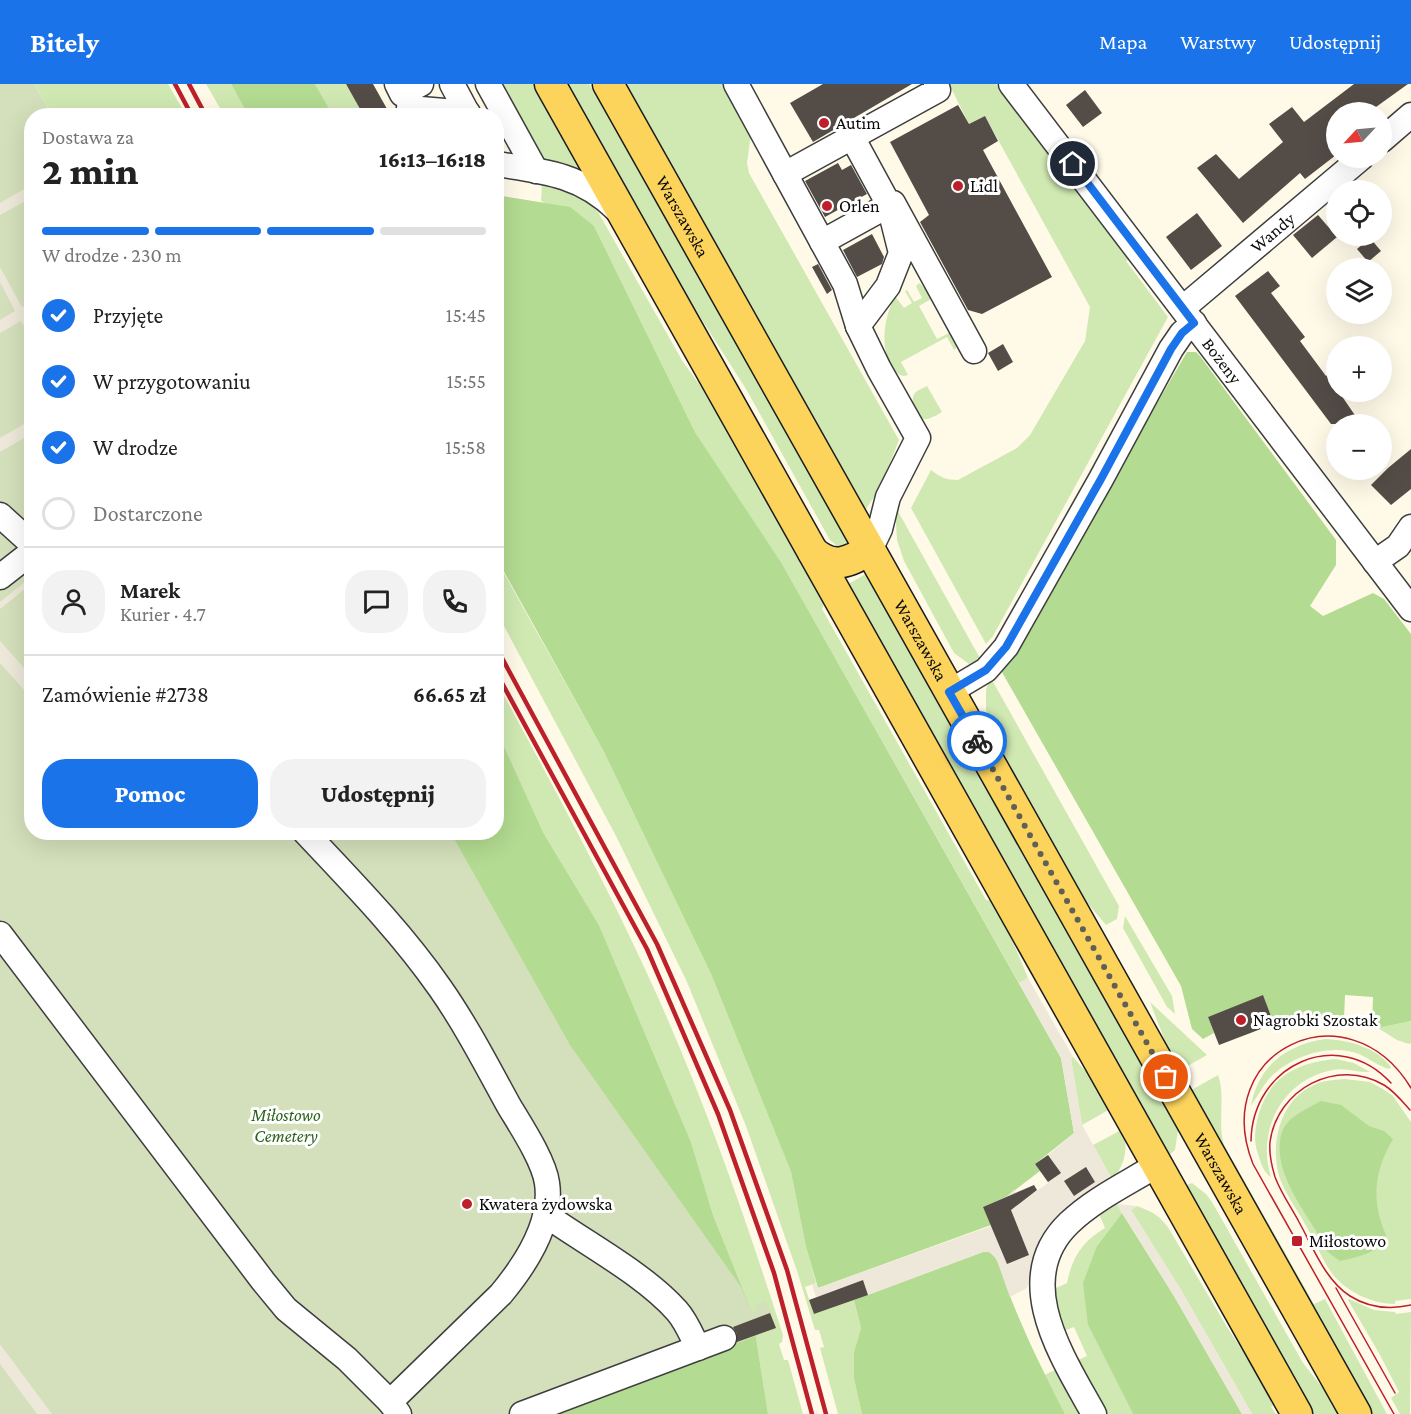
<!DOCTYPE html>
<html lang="pl">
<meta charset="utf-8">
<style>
:root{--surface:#fff;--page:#f2f2f2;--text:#222;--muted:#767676;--line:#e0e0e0;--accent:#1a73e8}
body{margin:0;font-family:"Crimson Pro",serif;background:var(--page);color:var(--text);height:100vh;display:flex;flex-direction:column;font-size:22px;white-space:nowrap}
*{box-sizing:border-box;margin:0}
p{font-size:20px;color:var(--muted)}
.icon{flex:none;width:33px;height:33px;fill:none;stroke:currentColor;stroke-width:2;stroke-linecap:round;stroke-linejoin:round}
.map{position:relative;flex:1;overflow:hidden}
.sheet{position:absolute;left:24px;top:24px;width:480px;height:732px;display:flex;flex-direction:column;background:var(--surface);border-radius:24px;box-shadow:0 6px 24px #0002}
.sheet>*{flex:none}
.needle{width:39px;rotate:244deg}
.tools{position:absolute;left:1326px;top:18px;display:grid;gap:12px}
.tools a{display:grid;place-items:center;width:66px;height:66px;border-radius:50%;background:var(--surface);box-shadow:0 6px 24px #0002;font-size:30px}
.pin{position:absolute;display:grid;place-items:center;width:51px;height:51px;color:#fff;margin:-26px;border:3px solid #fff;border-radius:50%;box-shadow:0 2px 6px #0007}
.courier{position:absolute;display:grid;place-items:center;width:60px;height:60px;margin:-30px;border:4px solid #1a73e8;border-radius:50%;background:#fff;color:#222;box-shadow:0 2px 8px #0007}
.headline em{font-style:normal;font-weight:800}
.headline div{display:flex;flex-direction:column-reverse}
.headline{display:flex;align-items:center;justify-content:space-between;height:102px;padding:0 18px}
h1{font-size:39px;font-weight:800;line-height:45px}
.bar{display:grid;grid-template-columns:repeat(4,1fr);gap:9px 6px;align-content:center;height:72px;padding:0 18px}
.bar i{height:8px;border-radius:4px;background:var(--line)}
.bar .current{background:var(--accent)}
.bar p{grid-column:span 4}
.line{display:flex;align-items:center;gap:15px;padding:0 18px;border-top:2px solid var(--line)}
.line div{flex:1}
.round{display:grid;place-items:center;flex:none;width:63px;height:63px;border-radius:24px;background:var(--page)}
ol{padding:0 18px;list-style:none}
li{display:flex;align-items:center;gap:18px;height:66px}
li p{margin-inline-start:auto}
li .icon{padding:6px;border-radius:50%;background:var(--accent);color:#fff;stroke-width:4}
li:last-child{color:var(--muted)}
li i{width:33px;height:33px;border:3px solid var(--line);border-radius:50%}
.cta{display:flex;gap:12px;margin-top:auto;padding:12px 18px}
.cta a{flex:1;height:69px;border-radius:24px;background:var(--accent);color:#fff;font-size:24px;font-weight:800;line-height:69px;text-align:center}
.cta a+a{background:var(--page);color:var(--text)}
header{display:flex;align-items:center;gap:36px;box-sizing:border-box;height:84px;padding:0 30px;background:var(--accent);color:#fff}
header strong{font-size:28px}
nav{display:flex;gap:33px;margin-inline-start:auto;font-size:21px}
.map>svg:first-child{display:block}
.green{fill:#d0e9b2}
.forest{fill:#b3db91}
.cemetery{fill:#d4e0bb}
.plaza{fill:#ede8d9}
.building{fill:#544c47}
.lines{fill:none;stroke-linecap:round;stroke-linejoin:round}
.minor-casing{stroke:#3e3e3e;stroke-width:27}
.major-casing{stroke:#1c1c1c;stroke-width:33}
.minor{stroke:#fff;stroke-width:24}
.major{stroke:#fcd35b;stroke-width:30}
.tram{stroke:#bd202a;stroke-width:1.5}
.rail{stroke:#bd202a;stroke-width:4.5}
.done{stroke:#605f58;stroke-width:6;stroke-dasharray:0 10.8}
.route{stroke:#1a73e8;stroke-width:8}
.poi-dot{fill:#bd202a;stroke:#fff;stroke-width:2}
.labels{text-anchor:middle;stroke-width:6;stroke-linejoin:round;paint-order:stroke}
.poi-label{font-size:18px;fill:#0b0b0b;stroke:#fff;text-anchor:start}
.street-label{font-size:18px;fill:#0b0b0b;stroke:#fff}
.park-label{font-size:18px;font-style:italic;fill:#2b631a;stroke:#fff}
</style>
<header>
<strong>Bitely</strong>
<nav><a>Mapa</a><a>Warstwy</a><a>Udostępnij</a></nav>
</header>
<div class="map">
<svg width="1411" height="1330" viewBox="0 0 1411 1330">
<rect width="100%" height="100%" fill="#fffae8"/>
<g class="green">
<path d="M34 0H168L186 31H52Z"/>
<path d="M206 0H231L248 31H224Z"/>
<path d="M315 0H346L364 31H333Z"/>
<path d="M499 0H538L585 86 544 80Z"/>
<path d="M563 0H589L640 79 849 456 845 462H837L830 456 746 305 651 156Z"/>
<path d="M621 0H724L751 50 747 79 749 89 899 356 881 402 863 430Z"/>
<path d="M949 0H996L1132 174 1126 177 1168 233 993 552 986 560 911 424 931 386C940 393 946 396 958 396L1017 364 1030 351 1085 257 1090 223 985 32 969 40Z"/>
<path d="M542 100C563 103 586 110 598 128L683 278 724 334 826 513 822 525 986 816 996 817 1028 894 1019 899 781 478 695 348 594 142 541 117Z"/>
<path d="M919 199 928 207 933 214 919 222 937 255 951 248 956 256V264L954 266 947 253 901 278 908 291 904 292C898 291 897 289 893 284 879 263 884 234 895 212L904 224 912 219 905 207 907 206 914 218 922 214 916 202Z"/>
<path d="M1154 270 1159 273 992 571 988 564 996 556Z"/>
<path d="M927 302 942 328C937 331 929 336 923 335 916 332 909 316 915 309 917 306 924 304 927 302Z"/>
<path d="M895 422 981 576 969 580 954 569 904 477 897 456Z"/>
<path d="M496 475 603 666 711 890 791 1088 806 1163 816 1199 805 1203 814 1230 854 1216 861 1244 854 1268V1295L862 1330H838L820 1264 824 1263 819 1246H815L797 1187 746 1042 687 898 616 752 497 529Z"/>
<path d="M869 488 1179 1040 1175 1066 1166 1074 845 502Z"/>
<path d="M992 596 1119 822 1117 835 1106 841 1068 796 1008 683 986 626V606L988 599Z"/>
<path d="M496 597C552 700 608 802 656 909 706 1020 746 1135 783 1251L782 1258 779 1260 784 1276H788L803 1330H768L752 1228 713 1131 691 1058 599 841 544 750 497 647Z"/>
<path d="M1125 832 1172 912 1175 930 1167 923 1123 844Z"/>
<path d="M1150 918 1207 971 1177 988Z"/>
<path d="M1411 937V959L1409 960 1397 956 1378 944Z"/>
<path d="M1325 955C1349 956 1376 963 1391 983L1389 985C1378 982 1370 975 1359 970 1330 959 1290 972 1269 995 1262 1003 1257 1013 1251 1022 1258 982 1286 961 1325 955Z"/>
<path d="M1073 973 1100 1004 1112 1024 1082 1041 1071 975Z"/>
<path d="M1336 975 1354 979 1370 988C1358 989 1346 983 1333 986 1283 995 1256 1046 1271 1093 1263 1088 1261 1079 1258 1070 1253 1056 1255 1043 1259 1029 1270 992 1299 978 1336 975Z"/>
<path d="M1218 991C1226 1012 1217 1039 1224 1061L1314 1220 1325 1215 1387 1330H1369L1188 1008Z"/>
<path d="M1345 995 1370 998 1383 1005 1393 1012 1411 1038V1215L1395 1217V1220C1373 1220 1349 1209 1334 1192 1324 1180 1314 1155 1305 1140 1297 1125 1284 1108 1279 1092 1270 1059 1280 1016 1314 1001 1324 996 1335 996 1345 995Z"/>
<path d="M1123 1045C1128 1063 1126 1081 1112 1095L1093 1061Z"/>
<path d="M1192 1099 1206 1110 1212 1118 1303 1279 1343 1330H1309L1184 1102Z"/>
<path d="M1117 1120 1122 1129 1097 1162 1088 1241 1133 1330H1065L1044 1291 1087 1272 1074 1243 1061 1248 1052 1206 1067 1199C1072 1173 1083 1157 1105 1144L1100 1132 1101 1127Z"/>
<path d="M1137 1122C1151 1127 1161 1132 1169 1145L1227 1243 1277 1319 1271 1323 1276 1330H1252L1181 1206 1131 1126Z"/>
<path d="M1349 1215 1374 1226 1395 1228 1396 1230 1411 1228 1410 1330H1400L1391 1314 1399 1308 1380 1271 1348 1216Z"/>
</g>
<g class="forest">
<path d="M231 0H315L333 31H248Z"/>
<path d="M496 111 570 123 594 142 695 348 781 478 1061 974 1074 1049 1035 1080 1040 1087 1006 1113 983 1123 991 1141 818 1204 806 1163 791 1088 711 890 603 666 497 475Z"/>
<path d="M1187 268H1196L1200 272 1336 456V481L1310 522 1323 532 1373 509 1384 515 1411 550V937L1378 944 1372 941 1373 913 1345 911 1344 934 1308 932 1274 940 1263 912 1208 933 1214 949 1203 955 1192 945 1181 902 999 583 1046 509Z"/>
<path d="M497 647 544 750 599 841 691 1058 713 1131 752 1228 768 1330H413L0 799 322 749 496 748Z"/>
<path d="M1321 1017 1341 1021 1369 1042 1384 1047 1393 1055C1374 1087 1371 1116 1386 1151 1381 1169 1357 1173 1340 1177 1336 1174 1330 1170 1326 1166 1322 1160 1319 1152 1315 1145 1299 1120 1271 1081 1282 1048 1287 1033 1308 1024 1321 1017Z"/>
<path d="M1122 1129 1174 1212 1242 1330H1133L1088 1241 1083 1199 1097 1162Z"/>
<path d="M983 1168H989C1000 1174 1003 1193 1007 1204 1023 1247 1044 1289 1065 1330H862L854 1295V1268L861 1244 854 1216Z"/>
</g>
<path class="cemetery" d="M0 0H34L52 31 32 32V748L451 749 570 961 741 1203 752 1228 756 1226 755 1221 766 1217 776 1244 555 1330H0Z"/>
<g class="plaza">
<path d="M31 101V114L0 131V119Z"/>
<path d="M0 183 22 223 31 218V231L28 233 31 240V253L21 237 0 249V236L15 227 0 198Z"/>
<path d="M31 336V350L0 368V354Z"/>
<path d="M31 493V500L0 525V518Z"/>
<path d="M0 557 27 587 31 583V601L24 606 0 579Z"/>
<path d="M1028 894 1073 973 1071 975 1082 1041 1112 1095 1083 1112 1057 1134 1038 1163 1027 1204 1010 1213 996 1174 989 1168H983L868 1211 863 1196 816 1213 812 1201 816 1199 818 1204 991 1142 990 1138 1012 1128 1006 1113 1014 1106 1022 1117 1048 1099 1043 1092 1056 1082 1048 1071 1074 1049 1061 974 1019 899Z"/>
<path d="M1117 1120 1137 1122 1131 1126 1181 1206 1252 1330H1242L1174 1212Z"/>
<path d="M0 1260 52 1330H37L0 1280Z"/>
</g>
<g class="building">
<path d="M346 0H373L391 32H364Z"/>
<path d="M823 0H912L813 58 790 19Z"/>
<path d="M1354 0H1408L1369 28H1336V71L1305 95 1300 89 1243 139 1197 84 1216 70 1239 95 1283 58 1269 40 1292 23 1304 38Z"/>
<path d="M1085 6 1102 29 1083 43 1066 21Z"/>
<path d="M958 21 969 40 985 32 998 57 983 66 1052 193 982 230 968 226 920 138 929 131 890 58Z"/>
<path d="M838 79 842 86 851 81 867 110 825 133 805 97Z"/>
<path d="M1197 129 1222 162 1191 186 1166 153Z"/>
<path d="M1318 131 1337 153 1312 174 1293 151Z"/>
<path d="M872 150 884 173 882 180 857 193 843 166Z"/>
<path d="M1370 154 1381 167 1368 178 1357 165Z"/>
<path d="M818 180 832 206 827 210 812 183Z"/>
<path d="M1268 187 1280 202 1271 209 1305 253 1300 257 1326 292 1336 284V308H1339L1361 340H1331L1235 212Z"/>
<path d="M1003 260 1013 278 998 287 988 269Z"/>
<path d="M1411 365V405L1391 421 1371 401 1388 384Z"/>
<path d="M1263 911 1274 940 1219 961 1208 933Z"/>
<path d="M1048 1071 1061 1089 1048 1098 1035 1080Z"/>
<path d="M1086 1083 1095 1098 1074 1112 1064 1097Z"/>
<path d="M1034 1101 1037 1106 1011 1126 1029 1171 1007 1180 983 1123Z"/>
<path d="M863 1196 868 1211 814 1230 809 1216Z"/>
<path d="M770 1229 776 1244 737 1258V1250L733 1243Z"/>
</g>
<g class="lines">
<g class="minor-casing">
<g id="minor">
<path d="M397 0 402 10 421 0"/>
<path d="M452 0 469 32"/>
<path d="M488 0 536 87"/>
<path d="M736 0 845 200 858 242 879 285 918 354 888 413 880 445 870 466"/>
<path id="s1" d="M1011 0 1411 525"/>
<path d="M409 24 468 29"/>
<path d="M852 53 889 121 893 119 974 267"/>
<path d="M1382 56 1411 31"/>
<path d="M496 80C544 87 582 91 617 126"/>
<path d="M785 90 938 6 936 0"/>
<path d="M822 158 889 121 901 169 888 202 858 242"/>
<path id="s2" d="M1183 224 1361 74"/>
<path d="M0 431 32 460"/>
<path d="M1375 478 1398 462 1411 443"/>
<path d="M0 493 32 468"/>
<path d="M949 608 986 586 1006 563 1101 395 1171 265 1182 249 1194 239"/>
<path d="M305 748C352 798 401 848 440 904 466 941 487 982 509 1022 521 1042 544 1077 547 1099 553 1139 525 1181 501 1210L390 1318"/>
<path d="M0 850 263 1197 286 1225 347 1275 390 1318 399 1330"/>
<path d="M546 1131C587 1160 644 1190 677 1227 686 1237 692 1252 698 1264"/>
<path d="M522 1330 724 1254"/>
<path d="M1094 1330C1063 1274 1010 1196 1069 1139 1094 1115 1128 1099 1157 1081"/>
</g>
</g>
<g class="major-casing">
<g id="major">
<path d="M550 0 1297 1330"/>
<path id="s3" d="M608 0 1356 1330"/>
<path d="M813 468C834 486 848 478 870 466"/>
</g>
</g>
<use href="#minor" class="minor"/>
<use href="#major" class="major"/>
<g class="tram">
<path d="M1410 1026C1402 1017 1394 1007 1384 1001 1337 973 1277 1005 1270 1058 1269 1069 1272 1083 1275 1093 1281 1109 1291 1123 1299 1138 1313 1163 1325 1196 1350 1212 1369 1224 1389 1226 1411 1221"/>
<path d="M1251 1057C1252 981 1338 941 1391 999"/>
<path d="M1336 1204 1395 1309"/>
<path d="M1394 1330 1253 1080C1208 967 1348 900 1411 1004"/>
</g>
<g class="rail">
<path d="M175 0 192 32"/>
<path d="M189 0 206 32"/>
<path d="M496 563 657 860 730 1026 787 1186 826 1330"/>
<path d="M496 588 647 865 718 1030 774 1189 812 1330"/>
</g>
</g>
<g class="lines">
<path class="done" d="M977 657 1166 993"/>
<path class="route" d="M977 657 949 608 986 586 1006 563 1101 395 1171 265 1182 249 1194 239 1073 80"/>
</g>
<g class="poi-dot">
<circle cx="824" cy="39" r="6"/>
<circle cx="958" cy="102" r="6"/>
<circle cx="827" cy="122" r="6"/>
<circle cx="1241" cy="936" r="6"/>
<circle cx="467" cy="1120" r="6"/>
<rect x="1291" y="1151" width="12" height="12" rx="3"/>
</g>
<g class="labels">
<g class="poi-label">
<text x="836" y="45">Autim</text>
<text x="970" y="108">Lidl</text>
<text x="839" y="128">Orlen</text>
<text x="1253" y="942">Nagrobki Szostak</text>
<text x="479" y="1126">Kwatera żydowska</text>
<text x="1309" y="1163">Miłostowo</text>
</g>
<g class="street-label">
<text dy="6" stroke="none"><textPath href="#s3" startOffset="152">Warszawska</textPath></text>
<text dy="6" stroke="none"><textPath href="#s2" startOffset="117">Wandy</textPath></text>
<text dy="6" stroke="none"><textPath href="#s1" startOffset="348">Bożeny</textPath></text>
<text dy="6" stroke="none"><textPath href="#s3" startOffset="638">Warszawska</textPath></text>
<text dy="6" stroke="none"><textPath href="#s3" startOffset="1250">Warszawska</textPath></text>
</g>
<g class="park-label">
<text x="286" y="1037">Miłostowo<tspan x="286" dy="21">Cemetery</tspan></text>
</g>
</g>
</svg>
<div class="tools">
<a><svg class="needle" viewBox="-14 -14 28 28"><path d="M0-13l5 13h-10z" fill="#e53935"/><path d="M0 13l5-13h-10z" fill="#767676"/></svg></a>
<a><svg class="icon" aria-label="locate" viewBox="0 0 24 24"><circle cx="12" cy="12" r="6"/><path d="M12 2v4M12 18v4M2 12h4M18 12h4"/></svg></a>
<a><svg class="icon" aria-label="layers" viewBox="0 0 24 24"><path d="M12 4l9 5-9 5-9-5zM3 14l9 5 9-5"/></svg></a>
<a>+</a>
<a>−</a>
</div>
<div class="pin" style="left:1166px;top:993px;background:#ea580c"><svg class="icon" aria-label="bag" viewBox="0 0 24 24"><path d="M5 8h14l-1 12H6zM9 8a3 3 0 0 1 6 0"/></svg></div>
<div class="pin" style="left:1073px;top:80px;background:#1f2937"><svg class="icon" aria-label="home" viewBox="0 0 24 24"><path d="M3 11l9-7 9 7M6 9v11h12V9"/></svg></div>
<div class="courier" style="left:977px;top:657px"><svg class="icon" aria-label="bike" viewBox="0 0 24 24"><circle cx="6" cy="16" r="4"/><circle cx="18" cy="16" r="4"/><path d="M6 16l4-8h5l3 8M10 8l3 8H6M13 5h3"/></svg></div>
<section class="sheet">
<div class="headline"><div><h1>2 min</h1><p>Dostawa za</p></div><em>16:13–16:18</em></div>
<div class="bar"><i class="current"></i><i class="current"></i><i class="current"></i><i></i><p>W drodze · 230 m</p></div>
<ol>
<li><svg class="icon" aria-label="check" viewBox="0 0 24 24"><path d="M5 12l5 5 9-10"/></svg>Przyjęte<p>15:45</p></li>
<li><svg class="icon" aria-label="check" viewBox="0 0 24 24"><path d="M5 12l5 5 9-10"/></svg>W przygotowaniu<p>15:55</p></li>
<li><svg class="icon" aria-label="check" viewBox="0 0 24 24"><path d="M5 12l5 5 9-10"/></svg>W drodze<p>15:58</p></li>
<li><i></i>Dostarczone</li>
</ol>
<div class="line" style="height:108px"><a class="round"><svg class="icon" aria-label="person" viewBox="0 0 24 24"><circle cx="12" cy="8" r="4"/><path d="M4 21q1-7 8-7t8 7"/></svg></a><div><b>Marek</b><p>Kurier · 4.7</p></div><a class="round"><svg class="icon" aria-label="chat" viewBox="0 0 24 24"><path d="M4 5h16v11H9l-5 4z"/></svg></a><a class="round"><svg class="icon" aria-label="phone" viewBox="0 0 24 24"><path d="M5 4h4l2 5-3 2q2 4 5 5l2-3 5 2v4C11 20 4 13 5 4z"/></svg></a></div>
<div class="line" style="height:78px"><div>Zamówienie #2738</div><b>66.65 zł</b></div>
<div class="cta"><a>Pomoc</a><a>Udostępnij</a></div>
</section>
</div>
